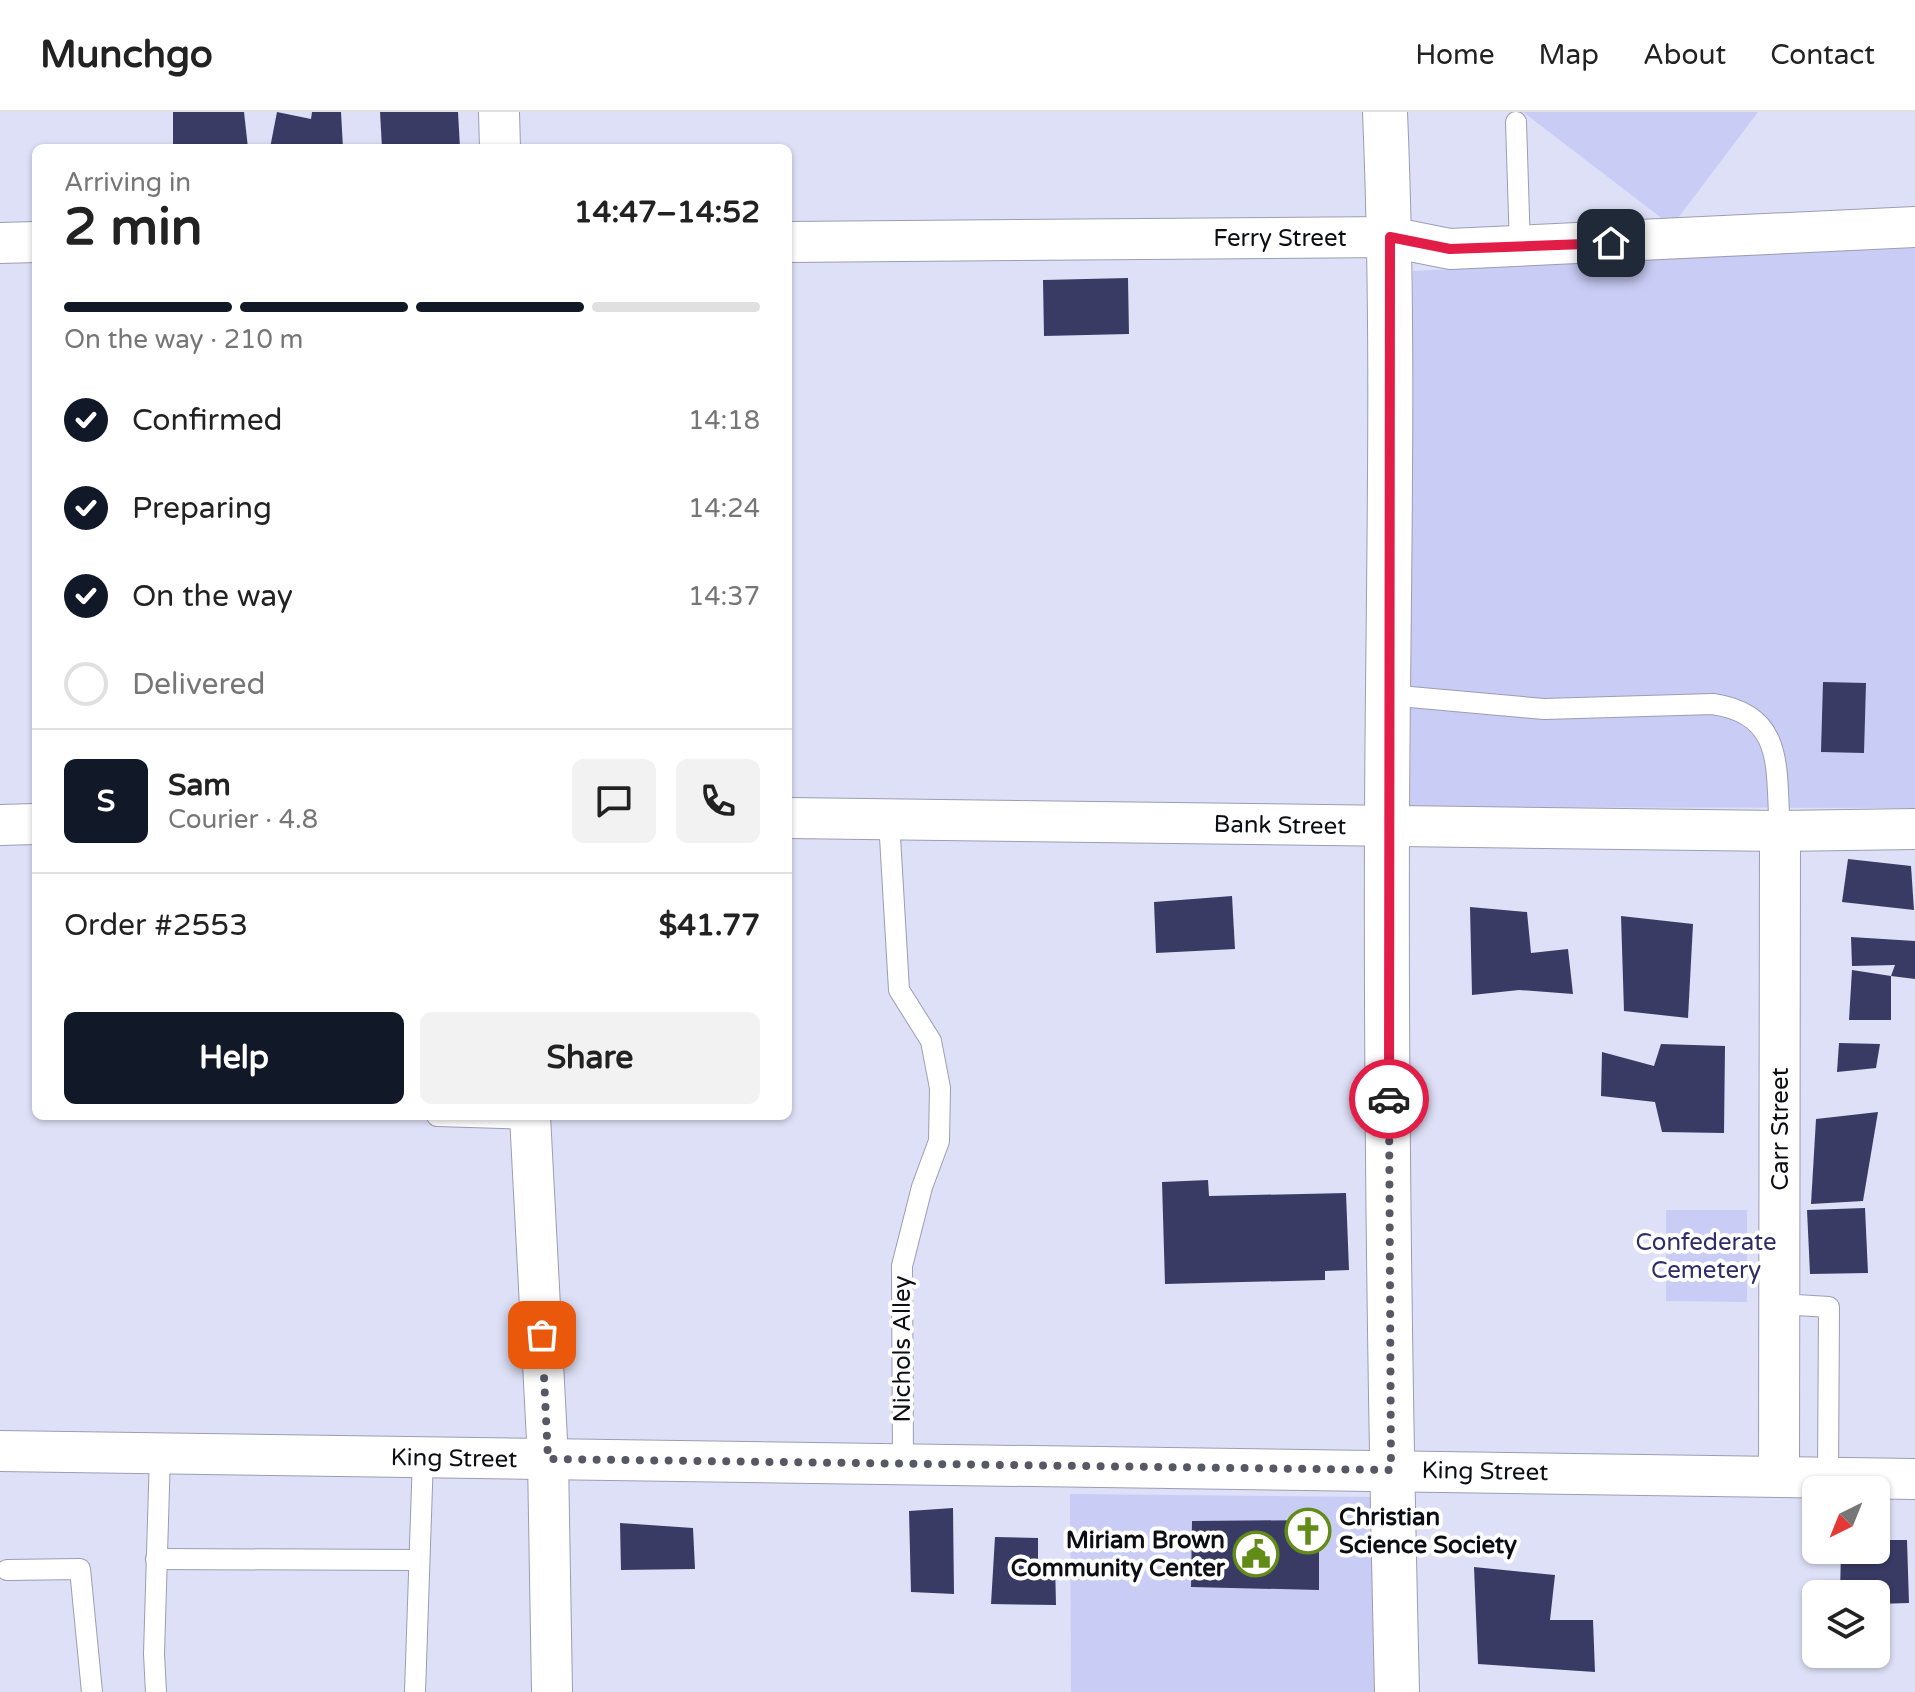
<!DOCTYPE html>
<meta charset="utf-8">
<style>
:root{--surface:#fff;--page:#f2f2f2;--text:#222;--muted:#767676;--line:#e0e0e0;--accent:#111827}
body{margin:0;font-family:"Varela Round",sans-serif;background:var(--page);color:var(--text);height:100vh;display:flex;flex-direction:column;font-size:30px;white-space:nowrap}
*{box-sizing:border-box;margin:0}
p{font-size:26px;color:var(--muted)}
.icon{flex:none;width:44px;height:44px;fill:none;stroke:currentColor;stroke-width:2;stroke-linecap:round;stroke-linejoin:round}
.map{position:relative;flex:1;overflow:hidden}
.panel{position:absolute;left:32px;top:32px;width:760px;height:976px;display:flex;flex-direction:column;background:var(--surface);border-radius:12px;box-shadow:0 2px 6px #0004}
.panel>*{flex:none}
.needle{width:52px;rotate:223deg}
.tools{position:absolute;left:1802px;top:1364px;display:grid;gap:16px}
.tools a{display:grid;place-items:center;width:88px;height:88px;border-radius:12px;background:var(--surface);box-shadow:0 2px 6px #0004;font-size:40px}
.pin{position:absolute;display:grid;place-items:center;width:68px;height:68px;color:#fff;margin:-34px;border-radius:16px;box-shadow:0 4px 12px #0006}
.courier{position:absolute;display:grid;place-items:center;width:80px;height:80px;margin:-40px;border:6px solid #e11d48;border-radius:50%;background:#fff;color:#222;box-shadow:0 2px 10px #0007}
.headline em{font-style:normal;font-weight:700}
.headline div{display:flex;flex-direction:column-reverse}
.headline{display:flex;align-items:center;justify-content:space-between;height:136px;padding:0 32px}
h1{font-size:52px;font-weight:700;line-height:60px}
.bar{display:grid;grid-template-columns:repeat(4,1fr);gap:12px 8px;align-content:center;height:96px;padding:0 32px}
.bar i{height:10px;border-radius:6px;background:var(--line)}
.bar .selected{background:var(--accent)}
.bar p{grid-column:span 4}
.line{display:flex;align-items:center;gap:20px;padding:0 32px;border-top:2px solid var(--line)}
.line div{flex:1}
.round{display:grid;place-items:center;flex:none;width:84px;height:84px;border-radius:12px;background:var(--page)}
ol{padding:0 32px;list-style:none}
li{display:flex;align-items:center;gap:24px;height:88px}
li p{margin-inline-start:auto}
li .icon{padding:8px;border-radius:50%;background:var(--accent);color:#fff;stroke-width:4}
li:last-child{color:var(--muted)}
li i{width:44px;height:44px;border:4px solid var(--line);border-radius:50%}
.action{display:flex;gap:16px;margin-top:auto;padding:16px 32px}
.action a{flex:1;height:92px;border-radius:12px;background:var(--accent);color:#fff;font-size:32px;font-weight:700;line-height:92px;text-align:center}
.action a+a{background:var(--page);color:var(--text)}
header{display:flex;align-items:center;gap:48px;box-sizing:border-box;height:112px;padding:0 40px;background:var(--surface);border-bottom:2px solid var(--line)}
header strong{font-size:38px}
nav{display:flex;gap:44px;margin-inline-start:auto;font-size:28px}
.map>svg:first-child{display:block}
.green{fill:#c9ccf5}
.building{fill:#3a3b65}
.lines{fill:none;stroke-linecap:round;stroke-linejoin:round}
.lane-casing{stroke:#9b9db3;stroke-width:22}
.street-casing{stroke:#9b9db3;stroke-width:42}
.secondary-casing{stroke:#9b9db3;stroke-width:46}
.lane{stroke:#fff;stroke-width:20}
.street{stroke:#fff;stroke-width:40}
.secondary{stroke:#fff;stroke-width:44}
.done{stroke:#565864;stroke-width:8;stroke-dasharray:0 14.4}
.route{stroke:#e11d48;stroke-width:10}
.labels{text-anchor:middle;stroke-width:8;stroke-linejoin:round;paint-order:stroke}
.street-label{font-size:24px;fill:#0d0e15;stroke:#fff}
.park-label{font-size:24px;fill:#2f2d68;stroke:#fff}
.poi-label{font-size:24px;font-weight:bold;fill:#0d0e15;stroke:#fff;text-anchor:start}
</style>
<header>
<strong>Munchgo</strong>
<nav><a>Home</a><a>Map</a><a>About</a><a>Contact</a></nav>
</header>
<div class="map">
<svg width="1915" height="1580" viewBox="0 0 1915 1580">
<rect width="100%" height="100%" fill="#dee0f7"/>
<g class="green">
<path d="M1523 0H1758L1672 114Z"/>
<path d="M1915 133V696L1410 695 1413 159Z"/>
<path d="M1666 1098H1747V1190L1666 1189Z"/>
<path d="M1070 1382 1375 1385 1377 1580H1071Z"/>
</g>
<g class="building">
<path d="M173 0H244L248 36H173Z"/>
<path d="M277 0 311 7 312 0H341L343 36H270Z"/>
<path d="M380 0H458L460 36H382Z"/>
<path d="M1128 166 1129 222 1044 224 1043 168Z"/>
<path d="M1823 570 1866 571 1864 641 1821 640Z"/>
<path d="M1848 747 1911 754 1914 798 1842 790Z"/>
<path d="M1232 784 1235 837 1156 841 1154 790Z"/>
<path d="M1470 795 1527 800 1531 841 1568 837 1573 882 1519 878 1472 883Z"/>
<path d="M1621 804 1693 812 1688 906 1624 899Z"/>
<path d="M1851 825 1915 829V867L1891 864 1895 853 1852 854Z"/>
<path d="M1852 858 1891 864V908H1849Z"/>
<path d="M1839 931 1880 932 1876 956 1837 960Z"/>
<path d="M1661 932 1725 934 1724 1021 1662 1020 1655 990 1601 984 1602 940 1654 954Z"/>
<path d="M1878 1000 1863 1089 1811 1092 1816 1007Z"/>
<path d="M1208 1068 1209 1084 1346 1081 1349 1158 1325 1159V1168L1165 1172 1162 1070Z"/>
<path d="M1865 1096 1868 1161 1810 1162 1807 1098Z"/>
<path d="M953 1396 954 1482 911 1480 909 1399Z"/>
<path d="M1319 1408V1478L1191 1475 1192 1409Z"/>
<path d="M620 1411 693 1416 695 1457 621 1458Z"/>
<path d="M995 1425 1038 1426V1451H1055L1056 1493 991 1492Z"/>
<path d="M1876 1428H1907L1909 1491 1876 1492V1482H1840L1841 1438H1876Z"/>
<path d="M1474 1455 1555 1463 1550 1508H1593L1595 1560 1478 1552Z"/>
</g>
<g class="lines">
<g class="lane-casing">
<g id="lane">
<path d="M1516 10 1520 136"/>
<path d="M1388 583 1544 597 1713 592C1787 603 1775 659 1780 719"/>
<path d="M889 708 899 878 931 929 940 976 939 1029 922 1075 902 1154 903 1351"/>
<path d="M437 1004 530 1007"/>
<path d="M1780 1192 1829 1195 1828 1365"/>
<path d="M156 1447 418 1448"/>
<path d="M7 1458 80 1457 92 1580"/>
<path d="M156 1580 154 1542 160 1342"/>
<path d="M415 1580 423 1345"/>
</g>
</g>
<g class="street-casing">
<g id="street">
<path d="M499 0 500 36"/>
<path d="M788 130 1390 125 1450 137 1915 115"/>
<path d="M0 131 36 130"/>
<path d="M788 706 1780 719 1915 717"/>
<path d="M0 713 36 712"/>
<path d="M530 1004 548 1347 552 1580"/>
<path d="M0 1339 1915 1367"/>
<path d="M1779 1364 1780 719"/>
</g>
</g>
<g class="secondary-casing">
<path id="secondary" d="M1385 0C1395 235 1388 471 1387 707 1386 998 1390 1289 1397 1580"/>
</g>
<use href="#lane" class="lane"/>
<use href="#street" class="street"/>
<use href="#secondary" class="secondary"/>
</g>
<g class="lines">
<path class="done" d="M542 1223 548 1347 1391 1358 1389 987"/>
<path class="route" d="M1389 987 1390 125 1450 137 1611 131"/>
</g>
<defs>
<g id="church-ring" transform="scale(2.3)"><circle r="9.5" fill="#fff" stroke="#638b18" stroke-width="1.5"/><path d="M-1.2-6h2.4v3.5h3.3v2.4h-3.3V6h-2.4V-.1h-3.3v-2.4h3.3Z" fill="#638b18"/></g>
<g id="civic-ring" transform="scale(2.3)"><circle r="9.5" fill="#fff" stroke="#638b18" stroke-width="1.5"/><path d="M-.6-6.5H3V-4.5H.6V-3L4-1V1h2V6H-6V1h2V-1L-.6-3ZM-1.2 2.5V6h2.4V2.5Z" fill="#638b18"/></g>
</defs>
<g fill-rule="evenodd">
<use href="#church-ring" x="1308" y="1419"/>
<use href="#civic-ring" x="1256" y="1442"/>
</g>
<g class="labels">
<g class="street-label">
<text x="1280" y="134">Ferry Street</text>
<text transform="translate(1280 713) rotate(1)" y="8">Bank Street</text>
<text transform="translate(1780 1017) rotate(-90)" y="8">Carr Street</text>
<text transform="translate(902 1237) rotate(-90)" y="8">Nichols Alley</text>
<text transform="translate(454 1346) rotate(1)" y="8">King Street</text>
<text transform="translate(1485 1359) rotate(1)" y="8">King Street</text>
</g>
<g class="park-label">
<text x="1706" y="1138">Confederate<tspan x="1706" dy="28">Cemetery</tspan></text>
</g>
<g class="poi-label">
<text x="1339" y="1413">Christian<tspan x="1339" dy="28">Science Society</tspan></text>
<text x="1225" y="1436" text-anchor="end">Miriam Brown<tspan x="1225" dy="28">Community Center</tspan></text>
</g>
</g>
</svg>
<div class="tools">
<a><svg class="needle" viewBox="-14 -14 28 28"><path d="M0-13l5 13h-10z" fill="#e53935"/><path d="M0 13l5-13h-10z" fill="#767676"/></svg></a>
<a><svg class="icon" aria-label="layers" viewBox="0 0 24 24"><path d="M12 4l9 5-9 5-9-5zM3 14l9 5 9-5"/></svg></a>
</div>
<div class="pin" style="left:542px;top:1223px;background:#ea580c"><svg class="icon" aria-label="bag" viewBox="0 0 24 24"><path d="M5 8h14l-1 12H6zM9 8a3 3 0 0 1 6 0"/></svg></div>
<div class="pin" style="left:1611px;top:131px;background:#1f2937"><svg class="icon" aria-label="home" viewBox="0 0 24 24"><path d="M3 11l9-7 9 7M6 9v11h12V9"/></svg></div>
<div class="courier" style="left:1389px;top:987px"><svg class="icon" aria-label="car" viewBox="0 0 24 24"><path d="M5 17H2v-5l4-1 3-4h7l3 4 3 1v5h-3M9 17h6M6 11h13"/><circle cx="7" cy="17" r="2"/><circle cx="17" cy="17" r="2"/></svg></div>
<section class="panel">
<div class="headline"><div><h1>2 min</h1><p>Arriving in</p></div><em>14:47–14:52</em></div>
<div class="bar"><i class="selected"></i><i class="selected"></i><i class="selected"></i><i></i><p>On the way · 210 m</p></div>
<ol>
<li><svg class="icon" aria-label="check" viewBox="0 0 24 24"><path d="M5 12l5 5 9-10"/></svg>Confirmed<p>14:18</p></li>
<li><svg class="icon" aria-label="check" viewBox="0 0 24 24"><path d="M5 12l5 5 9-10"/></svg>Preparing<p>14:24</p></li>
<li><svg class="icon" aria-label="check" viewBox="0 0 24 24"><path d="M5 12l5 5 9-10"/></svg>On the way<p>14:37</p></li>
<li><i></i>Delivered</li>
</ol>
<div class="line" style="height:144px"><b class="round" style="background:var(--accent);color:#fff">S</b><div><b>Sam</b><p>Courier · 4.8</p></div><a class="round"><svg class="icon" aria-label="chat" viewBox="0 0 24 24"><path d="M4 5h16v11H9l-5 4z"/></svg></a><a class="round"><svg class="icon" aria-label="phone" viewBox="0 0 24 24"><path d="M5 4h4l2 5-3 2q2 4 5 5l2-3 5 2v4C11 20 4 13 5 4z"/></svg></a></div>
<div class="line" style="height:104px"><div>Order #2553</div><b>$41.77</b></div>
<div class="action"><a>Help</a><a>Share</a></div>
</section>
</div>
